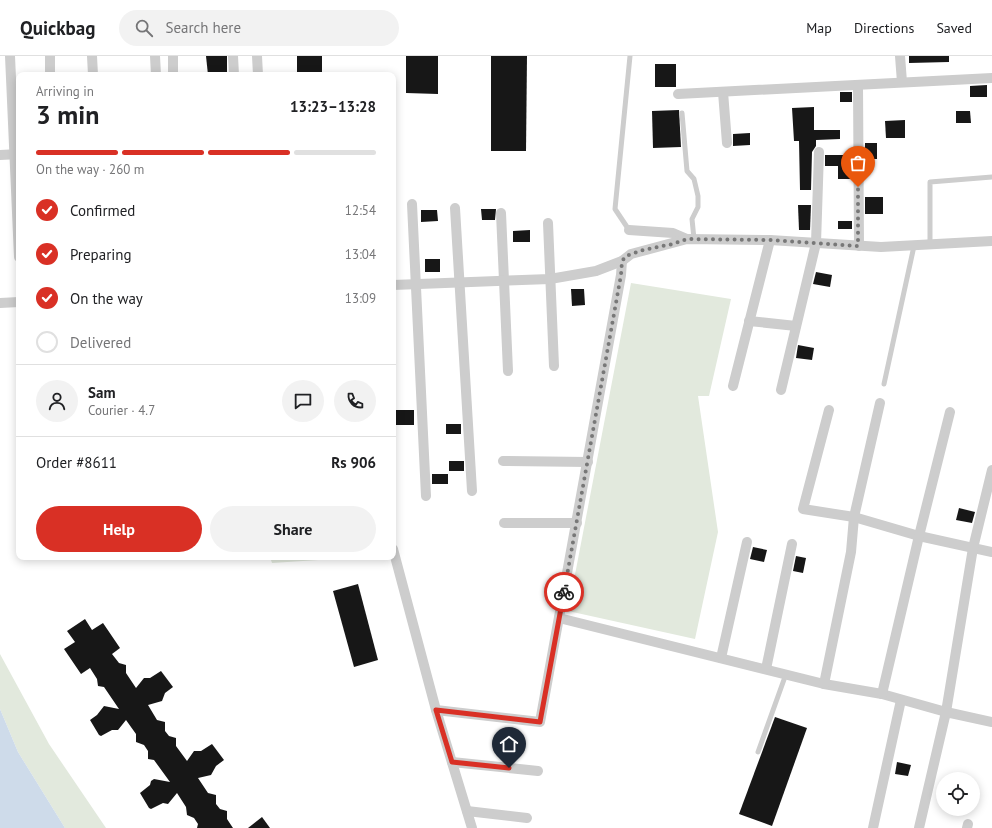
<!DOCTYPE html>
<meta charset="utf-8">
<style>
:root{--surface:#fff;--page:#f2f2f2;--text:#202124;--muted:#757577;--line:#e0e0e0;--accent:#d93025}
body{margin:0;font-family:"PT Sans",sans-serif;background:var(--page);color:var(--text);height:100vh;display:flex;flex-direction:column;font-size:15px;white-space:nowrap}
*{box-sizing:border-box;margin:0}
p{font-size:13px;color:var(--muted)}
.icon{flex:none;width:22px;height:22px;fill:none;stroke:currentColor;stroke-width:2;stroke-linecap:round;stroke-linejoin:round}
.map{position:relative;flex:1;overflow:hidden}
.drawer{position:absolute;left:16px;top:16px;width:380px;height:488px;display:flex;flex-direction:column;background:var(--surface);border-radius:8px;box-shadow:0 2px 10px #0003}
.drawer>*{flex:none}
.controls{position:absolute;left:936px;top:716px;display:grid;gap:8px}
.controls a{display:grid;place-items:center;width:44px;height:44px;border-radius:50%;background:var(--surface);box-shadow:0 2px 10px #0003;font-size:20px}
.pin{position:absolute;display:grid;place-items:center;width:34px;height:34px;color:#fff;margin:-41px -17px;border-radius:50% 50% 50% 0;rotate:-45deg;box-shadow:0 0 4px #0007}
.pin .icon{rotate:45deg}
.courier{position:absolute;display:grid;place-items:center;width:40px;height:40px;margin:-20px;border:3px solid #d93025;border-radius:50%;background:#fff;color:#222;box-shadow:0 1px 5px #0007}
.headline em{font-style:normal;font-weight:800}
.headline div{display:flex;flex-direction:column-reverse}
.headline{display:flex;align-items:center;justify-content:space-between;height:68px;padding:0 20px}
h1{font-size:26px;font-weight:800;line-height:30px}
.bar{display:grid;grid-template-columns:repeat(4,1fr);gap:6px 4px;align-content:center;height:48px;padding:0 20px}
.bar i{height:5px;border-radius:3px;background:var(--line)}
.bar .selected{background:var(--accent)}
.bar p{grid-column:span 4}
.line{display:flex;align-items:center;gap:10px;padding:0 20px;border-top:1px solid var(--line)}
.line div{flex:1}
.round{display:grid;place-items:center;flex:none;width:42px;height:42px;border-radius:21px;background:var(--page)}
ol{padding:0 20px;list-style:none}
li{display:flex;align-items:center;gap:12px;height:44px}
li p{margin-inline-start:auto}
li .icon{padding:4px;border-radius:50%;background:var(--accent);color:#fff;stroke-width:4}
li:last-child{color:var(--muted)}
li i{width:22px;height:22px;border:2px solid var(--line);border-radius:50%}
.action{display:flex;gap:8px;margin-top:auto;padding:8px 20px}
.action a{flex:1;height:46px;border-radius:24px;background:var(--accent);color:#fff;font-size:16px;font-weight:800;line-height:46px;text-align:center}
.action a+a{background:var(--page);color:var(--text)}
header{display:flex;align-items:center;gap:24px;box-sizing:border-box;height:56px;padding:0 20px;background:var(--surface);border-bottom:1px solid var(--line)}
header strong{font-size:19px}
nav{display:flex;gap:22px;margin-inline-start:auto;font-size:14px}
.search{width:280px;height:36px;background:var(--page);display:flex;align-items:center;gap:10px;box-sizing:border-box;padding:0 14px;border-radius:22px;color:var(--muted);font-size:15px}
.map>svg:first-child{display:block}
.green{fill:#e2e9dd}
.water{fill:#cedbea}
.building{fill:#171717}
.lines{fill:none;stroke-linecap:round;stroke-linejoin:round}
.lane{stroke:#cdcdcd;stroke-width:5}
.street{stroke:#cdcdcd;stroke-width:10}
.done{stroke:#787878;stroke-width:4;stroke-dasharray:0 7.2}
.route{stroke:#d93025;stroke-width:5}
</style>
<header>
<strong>Quickbag</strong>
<div class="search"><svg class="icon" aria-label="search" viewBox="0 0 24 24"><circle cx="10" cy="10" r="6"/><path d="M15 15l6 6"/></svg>Search here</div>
<nav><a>Map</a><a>Directions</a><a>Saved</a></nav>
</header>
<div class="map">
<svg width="992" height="772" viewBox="0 0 992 772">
<rect width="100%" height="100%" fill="#fff"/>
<g class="green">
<path d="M631 227 731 243 709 340H698L718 476 695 583 568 555Z"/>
<path d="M270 501H365L272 507Z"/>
<path d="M0 598 49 688 106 772H65L18 696 0 653Z"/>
</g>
<path class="water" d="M0 653 18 696 65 772H0Z"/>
<g class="building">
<path d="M206 0H227V19H208Z"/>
<rect x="297" y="0" width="25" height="19"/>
<path d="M406 0H438V38L406 37Z"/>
<path d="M491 0H527L526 95H491Z"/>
<path d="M909 0H949V6L909 7Z"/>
<rect x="655" y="8" width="21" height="23"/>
<path d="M987 29V41H970V30Z"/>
<rect x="840" y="36" width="12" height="10"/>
<path d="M814 51V74H840V83L816 84V90L812 96 811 134H800L799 85H794L792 52Z"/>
<path d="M679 54 681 91 653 92 652 55Z"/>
<path d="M956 55H970L971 67H956Z"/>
<path d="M905 64V82H886L885 65Z"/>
<path d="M750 77V89L733 90V78Z"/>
<rect x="865" y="87" width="12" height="16"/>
<path d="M825 99H852V123H838V110H825Z"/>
<rect x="865" y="141" width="18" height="17"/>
<path d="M798 149H811L810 174H799Z"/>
<path d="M481 153H496L495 164H482Z"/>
<path d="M421 154H437L438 165 421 166Z"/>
<rect x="838" y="165" width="14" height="8"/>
<path d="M530 174V186H513V175Z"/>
<rect x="425" y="203" width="15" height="13"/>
<path d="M816 216 832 219 830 231 813 228Z"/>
<path d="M571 233H584L585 249 572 250Z"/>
<path d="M798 289 814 292 812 304 796 302Z"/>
<rect x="393" y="354" width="21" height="15"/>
<rect x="446" y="368" width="15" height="10"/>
<rect x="449" y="405" width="15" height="10"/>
<rect x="432" y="418" width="16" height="10"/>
<path d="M959 452 975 456 972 467 956 464Z"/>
<path d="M753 491 767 494 764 506 750 503Z"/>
<path d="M796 500 806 502 803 517 793 515Z"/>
<path d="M358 528 378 604 354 611 333 535Z"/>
<path d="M85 563 92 574 103 567 120 592 112 598 119 607 126 609V617L136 632 144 622H150L161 615 173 631 165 637 162 645 148 649 157 664 165 666V675L169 680 176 682V690L187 705 194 695H201L212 688 224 704 216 710 211 719 198 722 208 737 216 739V748L220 753 227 755V763L233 772H197L198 768 194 762 187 759 186 751 177 737 168 748 163 747 151 753 149 752 140 737 150 729 151 725 154 723 170 726 154 704 148 703V695L144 689 136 686V678L126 664 118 674H112L101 680 99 679 90 664 97 659 104 650 119 653 104 631 98 630 97 623 90 612 81 618 64 593 75 586 67 575Z"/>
<path d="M775 661 807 672 772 770 739 758Z"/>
<path d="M897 706 911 709 908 720 895 718Z"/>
<path d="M262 761 270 772H248Z"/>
</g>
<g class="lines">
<g class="lane">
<path d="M682 57 687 115 694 123 698 140V151L692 163 694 183"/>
<path d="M629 174 615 153 630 0"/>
<path d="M930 189V126L992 121"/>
<path d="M884 328 914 190"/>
<path d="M758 696 786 618"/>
</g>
<g class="street">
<path d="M10 0 19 201"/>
<path d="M50 0V19"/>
<path d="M92 0 93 19"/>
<path d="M155 0 156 19"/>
<path d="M173 0V19"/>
<path d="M233 0 234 19"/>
<path d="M257 0 258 19"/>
<path d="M900 0 902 26"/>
<path d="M858 29 859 190"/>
<path d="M723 36 727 87"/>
<path d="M678 38 992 22"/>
<path d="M0 99 19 98"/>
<path d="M412 148 426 440"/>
<path d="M455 152 472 435"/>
<path d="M501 157 508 315"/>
<path d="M548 167 554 310"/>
<path d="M629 174 673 177 687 183"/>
<path d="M393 229 550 223 596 215 622 205 631 198 687 183 770 184 881 191 992 185"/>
<path d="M0 247 19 246"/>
<path d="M749 265 796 270"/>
<path d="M733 330 770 184"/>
<path d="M781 334 816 187 819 96"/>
<path d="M829 354 803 453 854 461 919 480 992 496"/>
<path d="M503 405 588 406"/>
<path d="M504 467H577"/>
<path d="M393 493 436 654 472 772"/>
<path d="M559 562 824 628 882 638 946 656 973 492 992 414"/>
<path d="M721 602 747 486"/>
<path d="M766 613 792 488"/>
<path d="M824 628 851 496 854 461 880 347"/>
<path d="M882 638 919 480 950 356"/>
<path d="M436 654 540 666 621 219 622 205"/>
<path d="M452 706 538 715"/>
<path d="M467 755 527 762"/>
<path d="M873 772 901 644"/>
<path d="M919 772 946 656 992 666"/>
<path d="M967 772 968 768"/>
</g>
</g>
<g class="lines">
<path class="done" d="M564 536 621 219 622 205 626 200 643 194 673 188 687 183 770 184 858 190V131"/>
<path class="route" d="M509 712 452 706 436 654 540 666 564 536"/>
</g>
</svg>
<div class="controls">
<a><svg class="icon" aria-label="locate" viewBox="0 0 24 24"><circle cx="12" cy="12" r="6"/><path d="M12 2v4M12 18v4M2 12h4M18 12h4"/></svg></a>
</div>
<div class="pin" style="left:858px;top:131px;background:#ea580c"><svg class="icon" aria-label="bag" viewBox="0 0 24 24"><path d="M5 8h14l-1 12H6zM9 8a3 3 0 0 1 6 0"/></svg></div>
<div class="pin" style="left:509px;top:712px;background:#1f2937"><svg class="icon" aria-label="home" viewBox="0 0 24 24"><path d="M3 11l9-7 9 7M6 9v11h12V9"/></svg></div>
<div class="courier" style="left:564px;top:536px"><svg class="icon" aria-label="bike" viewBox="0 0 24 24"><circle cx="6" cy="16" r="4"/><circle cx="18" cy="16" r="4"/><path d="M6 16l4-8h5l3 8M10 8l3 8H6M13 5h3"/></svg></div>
<section class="drawer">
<div class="headline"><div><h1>3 min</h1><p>Arriving in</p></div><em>13:23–13:28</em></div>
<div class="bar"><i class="selected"></i><i class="selected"></i><i class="selected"></i><i></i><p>On the way · 260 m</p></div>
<ol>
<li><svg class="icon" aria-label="check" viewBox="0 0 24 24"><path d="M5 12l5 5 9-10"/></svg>Confirmed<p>12:54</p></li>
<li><svg class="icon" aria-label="check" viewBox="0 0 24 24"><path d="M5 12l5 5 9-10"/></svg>Preparing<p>13:04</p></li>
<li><svg class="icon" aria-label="check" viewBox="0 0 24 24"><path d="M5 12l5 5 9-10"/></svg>On the way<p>13:09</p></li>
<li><i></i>Delivered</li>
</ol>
<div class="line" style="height:72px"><a class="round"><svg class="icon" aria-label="person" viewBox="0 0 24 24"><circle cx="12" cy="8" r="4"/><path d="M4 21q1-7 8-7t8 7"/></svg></a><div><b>Sam</b><p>Courier · 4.7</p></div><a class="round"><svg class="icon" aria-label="chat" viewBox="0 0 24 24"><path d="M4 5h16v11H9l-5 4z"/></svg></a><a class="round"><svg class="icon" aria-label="phone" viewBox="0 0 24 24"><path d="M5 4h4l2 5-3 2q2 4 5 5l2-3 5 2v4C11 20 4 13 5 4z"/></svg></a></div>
<div class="line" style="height:52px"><div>Order #8611</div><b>Rs 906</b></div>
<div class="action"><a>Help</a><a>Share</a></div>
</section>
</div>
